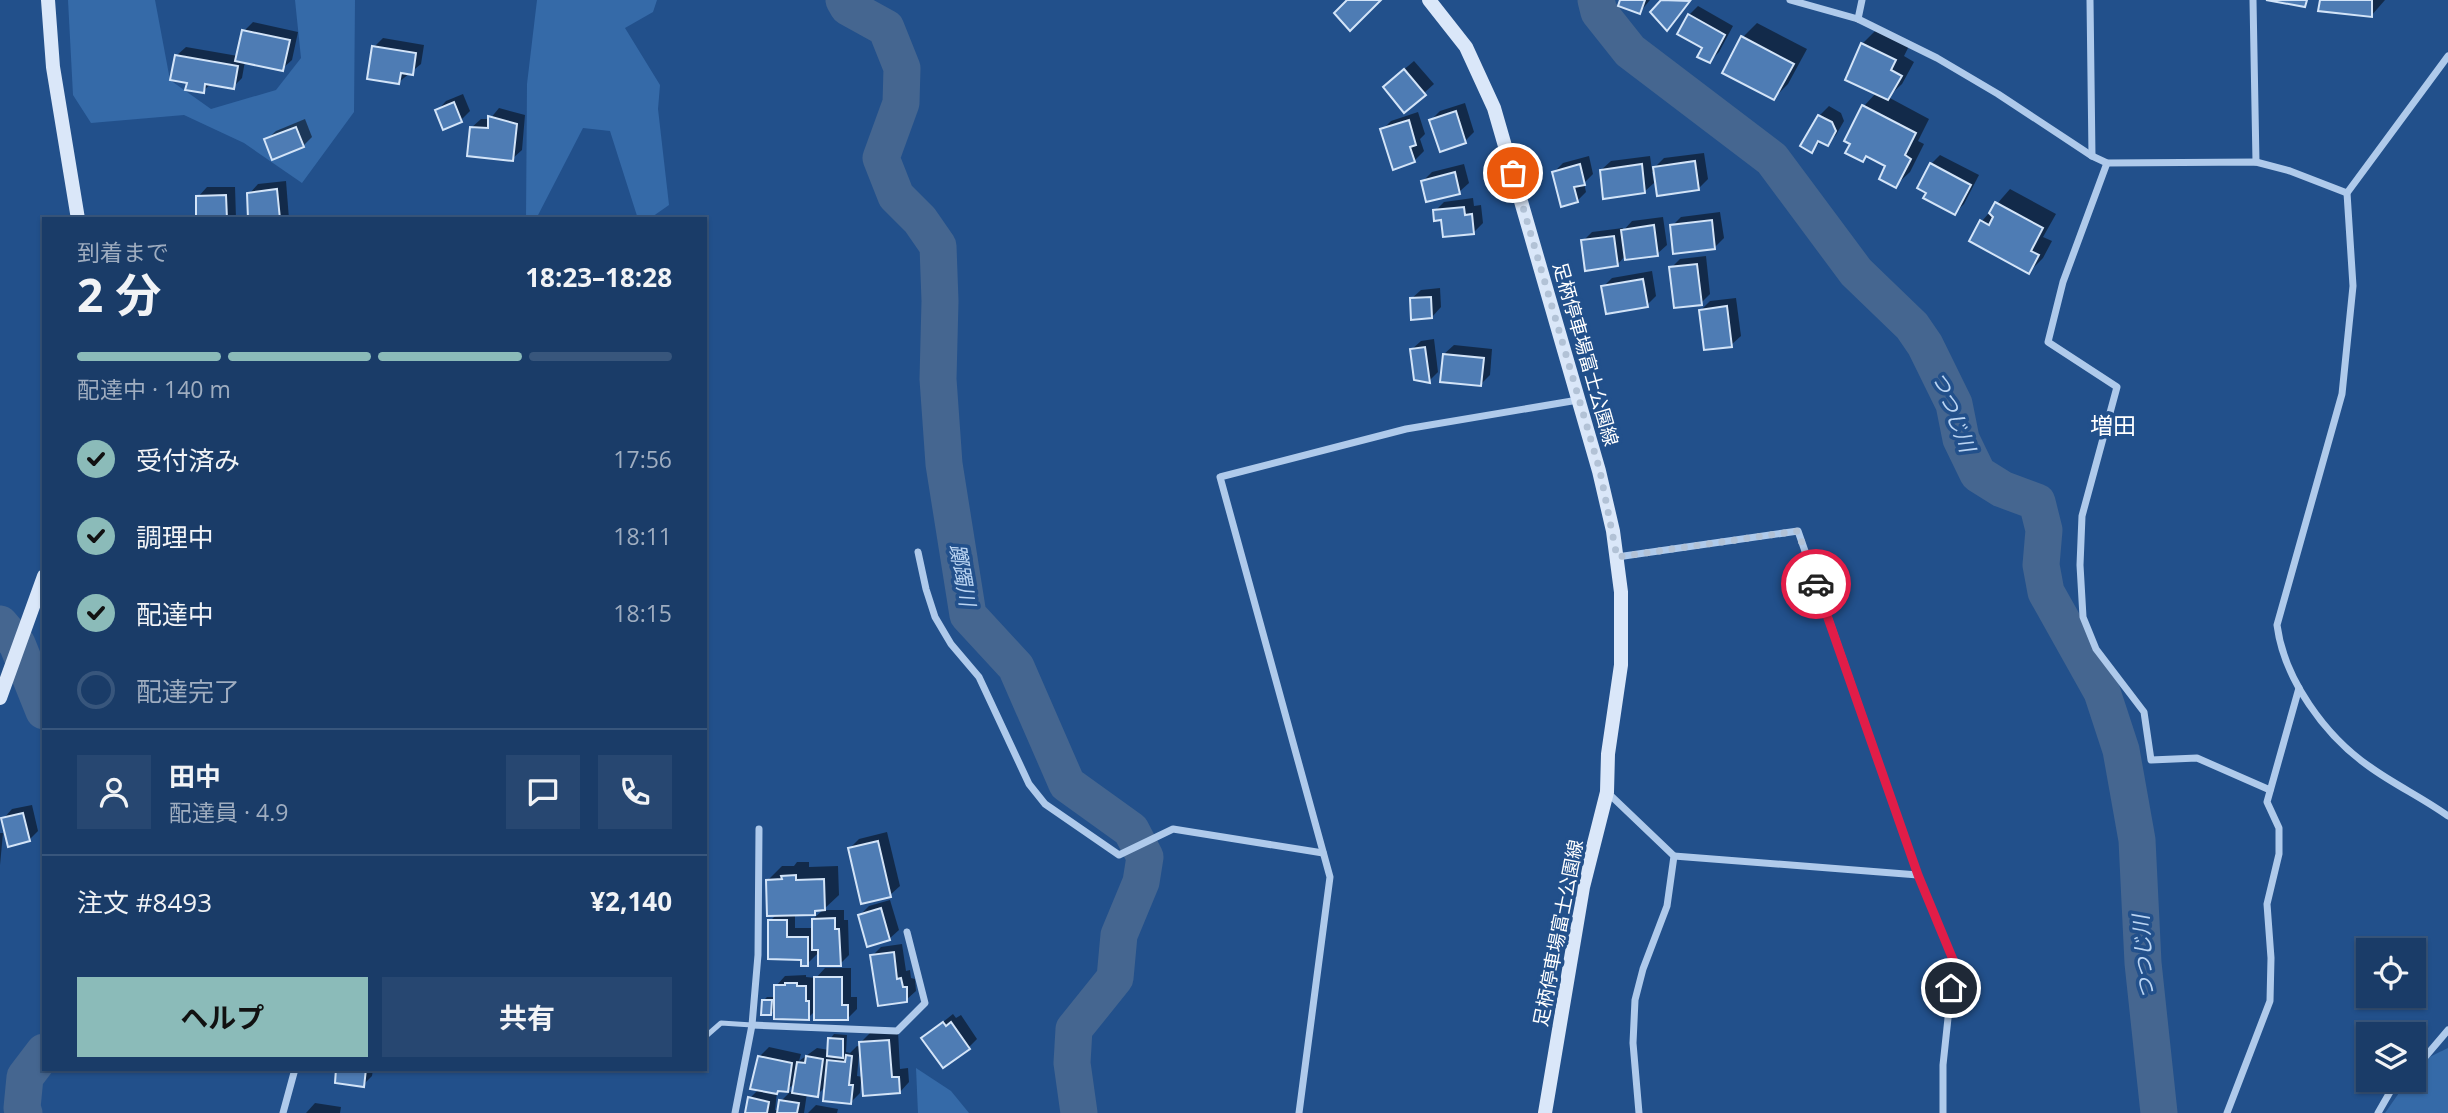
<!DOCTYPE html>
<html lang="ja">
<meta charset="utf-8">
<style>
:root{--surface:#1a3c68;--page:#274771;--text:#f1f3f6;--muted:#9fadc0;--line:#38567c;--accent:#8bbbb9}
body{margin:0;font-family:"Open Sans","Noto Sans JP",sans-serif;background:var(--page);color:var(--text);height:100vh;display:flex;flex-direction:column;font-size:26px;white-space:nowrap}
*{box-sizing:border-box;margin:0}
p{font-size:23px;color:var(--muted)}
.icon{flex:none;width:38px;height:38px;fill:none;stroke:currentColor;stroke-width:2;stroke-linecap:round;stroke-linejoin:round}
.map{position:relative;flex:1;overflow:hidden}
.details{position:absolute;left:42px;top:217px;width:665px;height:854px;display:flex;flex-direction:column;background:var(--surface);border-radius:0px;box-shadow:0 2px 5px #0004,0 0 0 2px var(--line)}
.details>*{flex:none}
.buttons{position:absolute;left:2356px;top:938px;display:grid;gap:14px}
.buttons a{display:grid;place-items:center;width:70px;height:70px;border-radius:0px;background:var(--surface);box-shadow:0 2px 5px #0004,0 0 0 2px var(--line);font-size:35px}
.pin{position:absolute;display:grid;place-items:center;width:60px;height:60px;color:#fff;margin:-30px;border:4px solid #fff;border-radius:50%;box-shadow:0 2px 7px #0007}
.courier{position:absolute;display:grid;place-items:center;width:70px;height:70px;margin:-35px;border:5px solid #e11d48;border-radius:50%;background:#fff;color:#222;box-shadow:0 2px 9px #0007}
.head em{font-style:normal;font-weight:700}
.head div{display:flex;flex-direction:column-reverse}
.head{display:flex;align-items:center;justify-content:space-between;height:119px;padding:0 35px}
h1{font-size:46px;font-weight:700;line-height:52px}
.bar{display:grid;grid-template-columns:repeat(4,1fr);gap:10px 7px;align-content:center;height:84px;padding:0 35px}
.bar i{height:9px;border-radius:5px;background:var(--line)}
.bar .current{background:var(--accent)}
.bar p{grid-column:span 4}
.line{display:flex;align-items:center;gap:18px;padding:0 35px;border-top:2px solid var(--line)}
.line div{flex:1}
.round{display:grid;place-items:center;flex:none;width:74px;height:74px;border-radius:0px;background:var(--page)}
ol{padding:0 35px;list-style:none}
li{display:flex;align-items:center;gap:21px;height:77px}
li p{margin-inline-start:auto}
li .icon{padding:7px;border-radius:50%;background:var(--accent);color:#111;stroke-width:4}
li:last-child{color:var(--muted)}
li i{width:38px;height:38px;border:4px solid var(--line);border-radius:50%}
.cta{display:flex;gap:14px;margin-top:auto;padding:14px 35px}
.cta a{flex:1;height:80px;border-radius:0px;background:var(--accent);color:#111;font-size:28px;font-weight:700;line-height:80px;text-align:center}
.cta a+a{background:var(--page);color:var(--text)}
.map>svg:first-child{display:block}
.green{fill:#356aa8}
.shadow{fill:#0007;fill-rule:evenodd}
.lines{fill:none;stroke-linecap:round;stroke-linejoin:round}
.river{stroke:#456690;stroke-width:37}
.building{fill:#4e7cb4;stroke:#d3e4f8;stroke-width:2}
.lane{stroke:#afcaeb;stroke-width:5}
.street{stroke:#afcaeb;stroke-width:7}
.secondary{stroke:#dae7f9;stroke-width:14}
.done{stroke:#b2c2d6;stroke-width:7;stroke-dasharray:0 12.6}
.route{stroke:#e11d48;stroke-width:9}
.labels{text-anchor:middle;stroke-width:7;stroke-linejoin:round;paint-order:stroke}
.street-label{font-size:19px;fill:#fff;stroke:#22508b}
.water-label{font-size:21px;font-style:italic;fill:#bad4f2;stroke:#22508b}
.quarter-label{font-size:23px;fill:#fff;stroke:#22508b}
</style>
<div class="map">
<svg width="2448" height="1113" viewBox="0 0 2448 1113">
<rect width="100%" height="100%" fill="#22508b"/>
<g class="green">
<path d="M68 0H155L170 80 211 109 276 90 301 58 295 0H355L354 112 302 183 244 143 184 115 91 123 73 95Z"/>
<path d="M537 0H657L653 12 625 28 660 85 658 109 669 205 649 219H638L610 131 583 128 536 219H526L527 84Z"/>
<path d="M2448 1048V1113H2385L2408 1080H2413C2413 1062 2434 1055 2448 1048Z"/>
<path d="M916 1068 951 1091 969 1113H918Z"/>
</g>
<g class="shadow">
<path d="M1622 0H1650L1640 12Z"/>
<path d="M2322 0H2385L2371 16Z"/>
<path d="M1698 6 1733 26 1719 52 1710 61 1689 15Z"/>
<path d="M253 22 298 32 292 60 282 69 245 61 242 78 233 87 212 83 203 91 176 56 186 47 238 56 244 31Z"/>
<path d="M1757 23 1807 49 1788 84 1774 98 1743 37Z"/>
<path d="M1876 30 1909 46 1904 56 1914 62 1902 84 1888 97 1929 119 1918 141 1924 144 1910 172 1895 186 1888 165 1868 155 1863 160 1852 144 1846 140 1864 106 1876 93 1862 44Z"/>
<path d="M383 38 424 45 421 64 399 82 374 47Z"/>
<path d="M1414 61 1434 84 1424 93 1394 78Z"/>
<path d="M463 94 470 111 461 120 437 111 446 101Z"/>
<path d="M1465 103 1474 132 1465 141 1431 120 1440 111Z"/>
<path d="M1829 106 1841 113 1844 121 1836 135 1827 144 1821 141 1812 151 1803 145 1819 116Z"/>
<path d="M499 108 525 115 522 150 512 159 471 128 481 119H490Z"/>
<path d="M1418 112 1425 134 1420 139 1424 151 1414 161 1382 130 1391 121Z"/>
<path d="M305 119 312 137 303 146 266 140 276 131Z"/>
<path d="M1704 153 1708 179 1698 189 1656 171 1652 172 1654 183 1644 192 1601 170 1611 161 1650 156 1652 170 1664 158Z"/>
<path d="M1940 155 1979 175 1964 204 1955 213 1931 164Z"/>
<path d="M1589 156 1593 174 1584 183 1586 192 1577 201 1554 172 1563 163Z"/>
<path d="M1464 164 1469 183 1459 192 1423 181 1432 172Z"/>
<path d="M286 181 289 219H250L249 194 258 184Z"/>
<path d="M207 187H235L236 219H198V197Z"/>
<path d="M2010 189 2056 214 2043 237 2052 241 2043 258 2029 272 1982 221Z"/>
<path d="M1473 198 1474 206 1481 205 1483 223 1474 232 1442 218 1435 211 1444 202Z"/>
<path d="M1720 212 1724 238 1715 247 1672 226 1681 217Z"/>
<path d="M1663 217 1667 245 1657 254 1626 255 1617 265 1583 241 1592 232 1623 228V231L1632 221Z"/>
<path d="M1706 256 1710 294 1701 303 1671 268 1680 259Z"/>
<path d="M1652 271 1656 296 1647 305 1603 287 1612 278Z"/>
<path d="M1440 288 1441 307 1432 317 1411 299 1421 290Z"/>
<path d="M1736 298 1741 336 1731 345 1701 310 1710 301Z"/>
<path d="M1434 339 1438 372 1429 381 1411 350 1421 341Z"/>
<path d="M1454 345 1492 349 1490 375 1481 384 1444 354Z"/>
<path d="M32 805 38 831 29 840 3 819 12 809Z"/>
<path d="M887 832 900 886 890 895 850 848 859 839Z"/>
<path d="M0 833H3L0 865Z"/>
<path d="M797 862H809V867L838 866 839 895 823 910H844V920H848L849 955 840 964 819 952 807 964 770 921 777 914 768 880 782 866H794ZM819 909H824L813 919 814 928H795V914L815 913Z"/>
<path d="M890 900 899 930 889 939 860 915 869 906Z"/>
<path d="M902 944 906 971 910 970 911 978 915 979 916 991 906 1000 872 956 881 947Z"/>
<path d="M825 968H851V997H857V1009L848 1018 816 1010 808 1018 776 1008 771 1013 763 1001 767 997H776V986L785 976 806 975V977L816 978Z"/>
<path d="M953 1014 956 1018 961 1015 977 1039 968 1048 923 1038Z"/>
<path d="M898 1031 900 1069 908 1068 909 1082 900 1092 861 1080 860 1093 851 1102 826 1086 817 1095 807 1093 804 1113H746L750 1098 759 1089 760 1056 769 1047 801 1054 799 1061 817 1048 829 1050 830 1039 834 1034 847 1035 846 1052 850 1053 857 1046 861 1047V1042L870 1033ZM859 1054H861L863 1077 857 1076ZM796 1082 794 1092H790L781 1101 779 1110H775L777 1092 780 1090H787Z"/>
<path d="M338 1069H373L372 1076 363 1085Z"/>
<path d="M315 1103 341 1107 340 1113H306Z"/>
<path d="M816 1105 838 1109 837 1113H808Z"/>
</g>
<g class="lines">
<g class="river">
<path d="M844 0 848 7 886 28 902 68 901 103 881 158 896 196 920 220 938 246 940 301 938 379 944 464 968 615 1016 667 1067 784 1131 830 1145 857 1141 882 1119 935 1115 978 1074 1029 1072 1063 1079 1113"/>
<path d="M1596 0 1599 12 1630 51 1772 159 1856 272 1912 326 1925 345 1954 404 1961 439 1978 474 2002 489 2037 502 2044 530 2041 565 2046 592 2102 692 2121 750 2137 840 2143 963 2159 1113"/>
<path d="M0 624 17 644 44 711"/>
<path d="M24 1113 22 1108 25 1077 44 1052"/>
</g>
</g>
<g class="building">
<path d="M1347 0H1381L1350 31 1334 13Z"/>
<path d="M1620 0H1645L1640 14 1618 6Z"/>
<path d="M1661 0 1690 1 1667 31 1650 12Z"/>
<path d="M2266 0H2307L2305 7Z"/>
<path d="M2320 0H2372V17L2318 11Z"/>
<path d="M1688 14 1725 35 1710 63 1697 57 1702 48 1677 34Z"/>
<path d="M242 30 290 40 283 71 235 61Z"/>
<path d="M1741 36 1794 64 1774 100 1722 73Z"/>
<path d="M1861 43 1896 60 1891 70 1902 76 1888 100 1845 80Z"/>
<path d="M372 46 416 53 413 75 401 73 399 84 367 79Z"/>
<path d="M175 55 238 66 234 89 205 84 204 93 185 90 187 83 170 80Z"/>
<path d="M1404 69 1426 95 1404 113 1383 87Z"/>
<path d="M454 102 462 122 443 130 435 110Z"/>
<path d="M1862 105 1916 133 1905 155 1911 159 1896 188 1879 179 1885 166 1866 156 1863 162 1845 153 1850 144 1844 141Z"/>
<path d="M1456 111 1466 143 1440 152 1429 120Z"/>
<path d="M1818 115 1832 122 1836 131 1828 146 1818 141 1812 153 1800 146Z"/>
<path d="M488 116 517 124 513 161 467 156 470 127 488 128Z"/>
<path d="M1409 120 1416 145 1410 147 1415 162 1393 170 1380 129Z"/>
<path d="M296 127 304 147 272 160 264 139Z"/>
<path d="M1695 161 1699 190 1657 196 1653 167Z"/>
<path d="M1930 163 1971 185 1955 215 1923 198 1926 193 1917 188Z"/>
<path d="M1580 164 1585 185 1574 187 1578 202 1561 207 1552 172Z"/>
<path d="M1642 164 1645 193 1603 199 1600 170Z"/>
<path d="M1455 172 1460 194 1426 202 1421 181Z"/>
<path d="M277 189 280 219H248L247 193Z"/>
<path d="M226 195 227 219H196V196Z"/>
<path d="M1995 202 2043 228 2031 251 2039 255 2029 274 1969 241 1980 220 1989 225 1993 217 1989 213Z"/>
<path d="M1464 207 1465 215 1472 214 1474 234 1443 237 1441 220 1434 221 1433 210Z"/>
<path d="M1712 220 1715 249 1673 254 1670 225Z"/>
<path d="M1654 225 1658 256 1625 260 1621 230Z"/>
<path d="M1614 236 1618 266 1585 271 1581 240Z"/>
<path d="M1697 264 1702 305 1674 308 1669 267Z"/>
<path d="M1643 279 1648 307 1606 314 1601 286Z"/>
<path d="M1431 297 1432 318 1411 320 1410 298Z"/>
<path d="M1727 306 1732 347 1704 350 1699 310Z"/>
<path d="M1425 347 1430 383 1414 380 1410 349Z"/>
<path d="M1443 354 1484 358 1481 386 1440 382Z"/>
<path d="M23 813 30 841 8 847 1 818Z"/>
<path d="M878 841 891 897 861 904 848 848Z"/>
<path d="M796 875V880L824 879 825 910 815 911V915L767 916 766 880 782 879 781 876Z"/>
<path d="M881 908 890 940 867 947 858 915Z"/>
<path d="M835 918V929H839L841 966H818V950H812V919Z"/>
<path d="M768 920H787V937H808V966H801V960L768 959Z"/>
<path d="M894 952 897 979 901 978 903 987H907V1002L878 1006 870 955Z"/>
<path d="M814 977H842V1005H848V1020H814Z"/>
<path d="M785 983H797V986H806V1001H809V1020L774 1019V985H785Z"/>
<path d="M762 1000H772L771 1015H761Z"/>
<path d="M943 1022 946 1026 951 1022 970 1049 943 1068 921 1038Z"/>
<path d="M828 1038 843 1039V1058L827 1056Z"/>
<path d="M889 1040 892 1077H899L900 1093 863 1096 859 1042Z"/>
<path d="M846 1055 852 1056 849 1085H853L851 1104 823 1101 827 1060 845 1062Z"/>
<path d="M758 1056 792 1063 788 1092 778 1091 777 1094 750 1089Z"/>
<path d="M806 1056 823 1059 818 1097 792 1093 797 1062 805 1063Z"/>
<path d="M336 1069H366L364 1087 335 1083Z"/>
<path d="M748 1097 769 1102 767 1113H745Z"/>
<path d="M779 1100 799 1103 797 1113H777Z"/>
</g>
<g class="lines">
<path class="lane" d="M705 1037 721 1023 752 1025"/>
<g class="street">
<path d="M1790 0 1858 19 1937 58 1998 94 2092 156 2107 163 2256 162 2290 171 2347 193"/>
<path d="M2090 0 2092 156"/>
<path d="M2253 0 2256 162"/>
<path d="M1858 19 1862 0"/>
<path d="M2448 56 2347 193 2353 286 2342 394 2277 625C2284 679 2325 736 2370 767 2395 785 2423 798 2448 816"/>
<path d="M2107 163 2063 282 2048 342 2117 387 2082 516 2080 565 2083 617 2096 649 2144 712 2151 760 2197 758 2270 790"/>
<path d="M918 552 926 589 935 617 951 644 979 677 1029 784 1045 804 1119 855 1173 829 1323 853"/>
<path d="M1617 557 1798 531 1918 875 1954 962 1943 1065V1113"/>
<path d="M1607 792 1674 856 1667 906 1643 969 1635 1000 1633 1043 1639 1113"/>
<path d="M1674 856 1918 875"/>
<path d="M752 1025 897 1031 925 1003 907 932"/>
<path d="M2413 1068 2420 1063 2448 1030"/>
<path d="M283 1113 295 1069"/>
<path d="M735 1113 752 1025 758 955 759 829"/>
<path d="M1299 1113 1330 877 1220 477 1406 429 1578 400"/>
<path d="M2227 1113 2270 1001 2271 958 2267 904 2279 854V828L2267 802 2299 688"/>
<path d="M2378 1113 2390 1092 2402 1080"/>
</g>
<g class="secondary">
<path d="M48 0 53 67 78 219"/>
<path d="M1429 0 1466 47 1494 108 1599 471 1613 531 1621 592V665L1608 754 1607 792 1583 887 1545 1113"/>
<path d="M0 698 44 576"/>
</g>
</g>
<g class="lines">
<path class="done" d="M1513 173 1600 471 1617 557 1798 531 1816 584"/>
<path class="route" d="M1816 584 1918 875 1954 962 1951 988"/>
</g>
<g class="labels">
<g class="street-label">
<text transform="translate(1586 354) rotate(74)" y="7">足柄停車場富士公園線</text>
<text transform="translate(1558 933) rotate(-79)" y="7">足柄停車場富士公園線</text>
</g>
<g class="water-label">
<text transform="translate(1953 412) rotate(69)" y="7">つつじ川</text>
<text transform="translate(962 575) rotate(80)" y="7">躑躅川</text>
<text transform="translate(2144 957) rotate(-94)" y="7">つつじ川</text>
</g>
<g class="quarter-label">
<text x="2113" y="434">増田</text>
</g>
</g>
</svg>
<div class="buttons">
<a><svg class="icon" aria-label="locate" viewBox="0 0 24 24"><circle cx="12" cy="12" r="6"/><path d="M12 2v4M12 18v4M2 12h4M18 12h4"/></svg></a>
<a><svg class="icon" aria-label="layers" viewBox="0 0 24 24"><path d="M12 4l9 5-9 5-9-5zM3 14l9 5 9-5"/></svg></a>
</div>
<div class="pin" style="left:1513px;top:173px;background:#ea580c"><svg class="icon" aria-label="bag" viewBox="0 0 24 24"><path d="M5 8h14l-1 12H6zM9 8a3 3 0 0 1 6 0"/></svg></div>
<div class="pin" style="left:1951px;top:988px;background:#1f2937"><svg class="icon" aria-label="home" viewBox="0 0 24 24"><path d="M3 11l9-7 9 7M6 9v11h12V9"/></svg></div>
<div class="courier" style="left:1816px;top:584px"><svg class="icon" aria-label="car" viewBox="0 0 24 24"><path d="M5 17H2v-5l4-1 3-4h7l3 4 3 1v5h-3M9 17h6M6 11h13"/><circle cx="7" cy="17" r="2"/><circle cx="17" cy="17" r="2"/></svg></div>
<section class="details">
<div class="head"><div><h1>2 分</h1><p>到着まで</p></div><em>18:23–18:28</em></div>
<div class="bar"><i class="current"></i><i class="current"></i><i class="current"></i><i></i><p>配達中 · 140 m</p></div>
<ol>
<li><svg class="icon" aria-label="check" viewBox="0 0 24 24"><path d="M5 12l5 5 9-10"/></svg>受付済み<p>17:56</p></li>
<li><svg class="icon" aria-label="check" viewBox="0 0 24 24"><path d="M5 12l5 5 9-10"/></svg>調理中<p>18:11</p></li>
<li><svg class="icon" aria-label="check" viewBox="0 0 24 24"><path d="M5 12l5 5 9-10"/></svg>配達中<p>18:15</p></li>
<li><i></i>配達完了</li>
</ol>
<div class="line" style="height:126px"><a class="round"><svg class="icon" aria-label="person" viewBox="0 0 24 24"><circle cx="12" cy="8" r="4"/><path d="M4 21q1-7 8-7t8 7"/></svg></a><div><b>田中</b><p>配達員 · 4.9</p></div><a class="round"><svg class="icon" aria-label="chat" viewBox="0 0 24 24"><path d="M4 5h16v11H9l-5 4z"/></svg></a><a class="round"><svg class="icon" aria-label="phone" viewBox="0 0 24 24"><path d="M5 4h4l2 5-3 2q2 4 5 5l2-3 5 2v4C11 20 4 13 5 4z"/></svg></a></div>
<div class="line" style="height:91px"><div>注文 #8493</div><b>¥2,140</b></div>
<div class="cta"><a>ヘルプ</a><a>共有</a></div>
</section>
</div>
